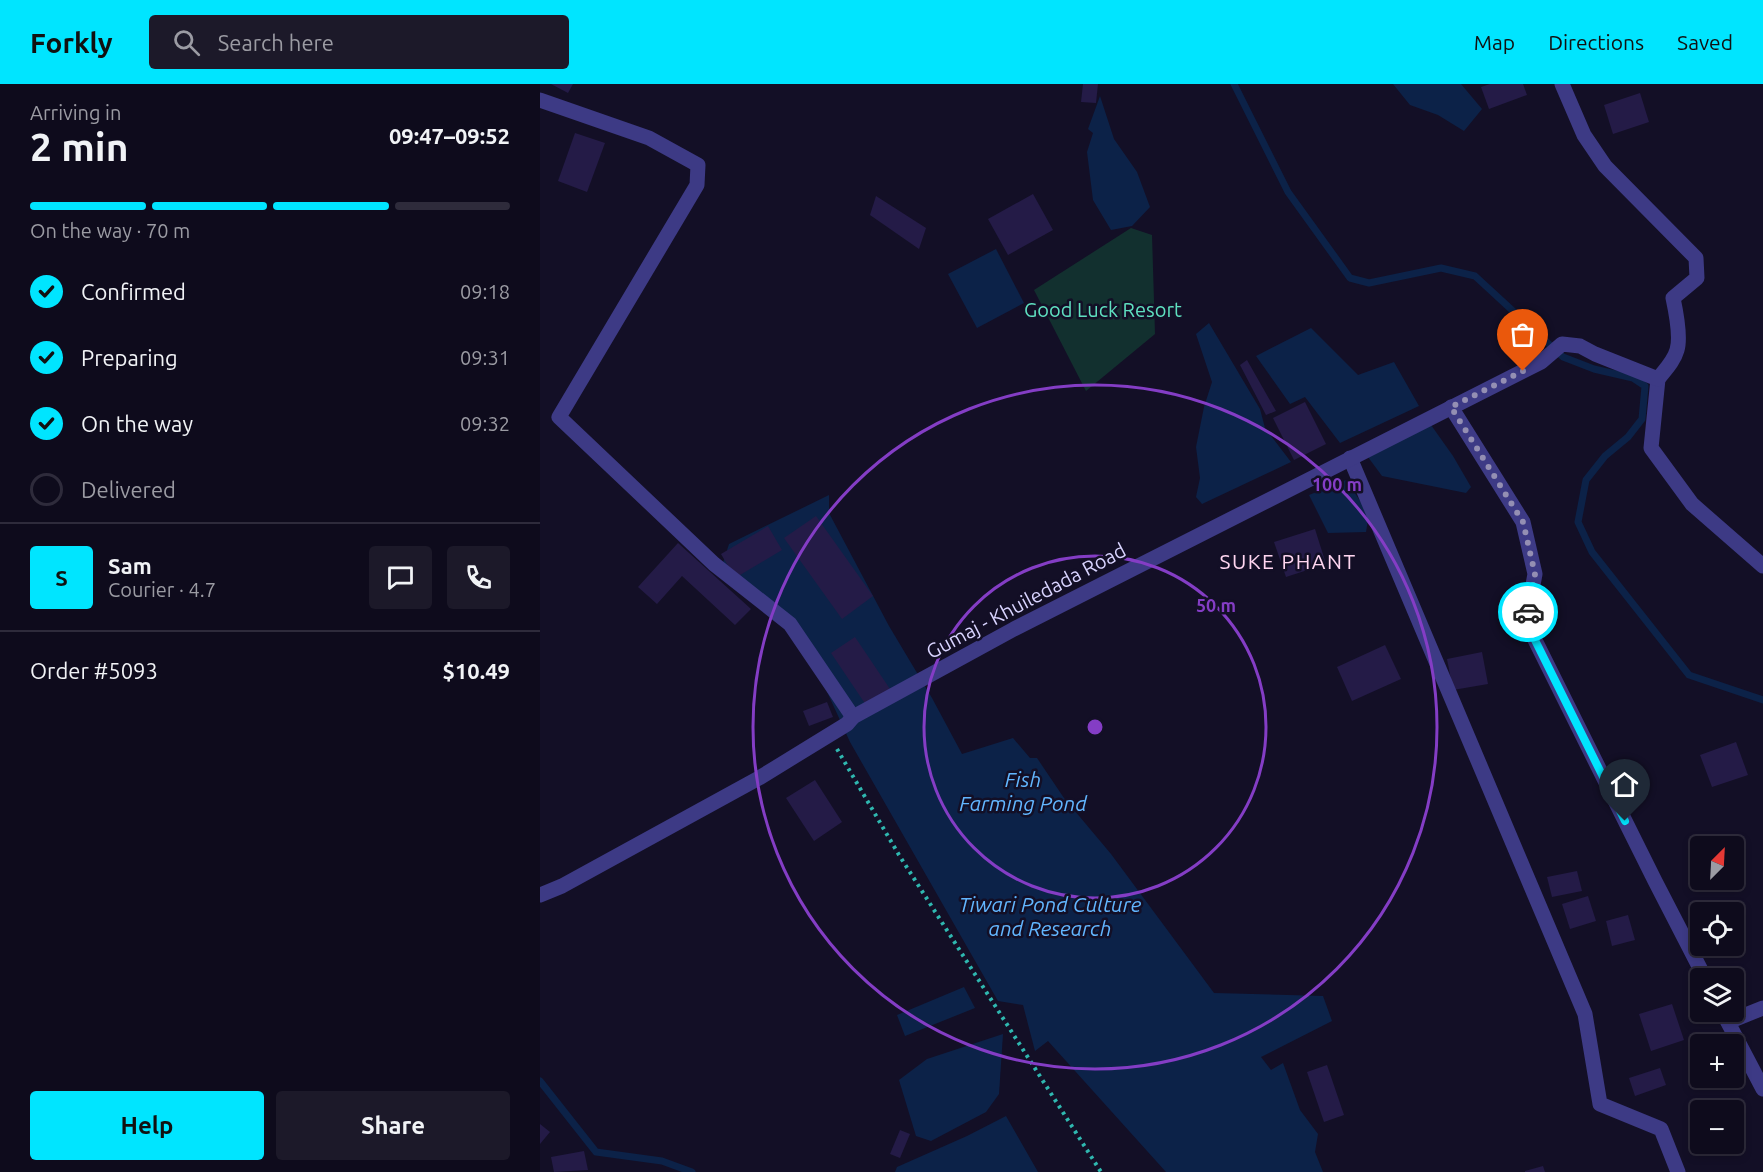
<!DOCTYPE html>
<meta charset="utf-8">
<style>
:root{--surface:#0e0b1c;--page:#1c1929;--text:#f1f3f6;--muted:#9b9ba3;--line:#2e2b3b;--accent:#00e5ff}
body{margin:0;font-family:Ubuntu,sans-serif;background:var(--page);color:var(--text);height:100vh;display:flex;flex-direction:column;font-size:22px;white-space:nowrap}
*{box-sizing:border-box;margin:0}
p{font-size:20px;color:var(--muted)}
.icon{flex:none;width:33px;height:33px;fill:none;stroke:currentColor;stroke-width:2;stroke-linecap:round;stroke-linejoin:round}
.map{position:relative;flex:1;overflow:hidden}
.drawer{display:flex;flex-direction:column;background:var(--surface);width:540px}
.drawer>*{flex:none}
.needle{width:39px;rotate:24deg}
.controls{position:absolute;left:1150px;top:752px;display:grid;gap:12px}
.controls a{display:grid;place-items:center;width:54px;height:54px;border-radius:6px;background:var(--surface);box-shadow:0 3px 9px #0003,0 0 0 2px var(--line);font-size:30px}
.pin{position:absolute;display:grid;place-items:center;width:51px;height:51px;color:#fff;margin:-62px -26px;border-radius:50% 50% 50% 0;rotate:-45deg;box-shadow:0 0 6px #0007}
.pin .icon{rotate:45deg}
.courier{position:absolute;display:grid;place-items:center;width:60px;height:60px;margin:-30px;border:4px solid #00e5ff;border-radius:50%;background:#fff;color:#222;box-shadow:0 2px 8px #0007}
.headline em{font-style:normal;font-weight:700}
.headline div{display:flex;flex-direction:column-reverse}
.headline{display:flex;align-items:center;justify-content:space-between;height:102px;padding:0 30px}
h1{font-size:39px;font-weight:700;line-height:45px}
.bar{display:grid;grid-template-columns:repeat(4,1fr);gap:9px 6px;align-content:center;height:72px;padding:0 30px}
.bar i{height:8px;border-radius:4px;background:var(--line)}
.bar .selected{background:var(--accent)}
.bar p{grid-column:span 4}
.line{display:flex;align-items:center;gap:15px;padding:0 30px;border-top:2px solid var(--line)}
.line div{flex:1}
.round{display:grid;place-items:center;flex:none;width:63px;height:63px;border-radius:6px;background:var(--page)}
ol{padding:0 30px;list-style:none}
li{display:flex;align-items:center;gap:18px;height:66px}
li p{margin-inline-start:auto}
li .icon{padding:6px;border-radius:50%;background:var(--accent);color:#111;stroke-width:4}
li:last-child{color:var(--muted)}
li i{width:33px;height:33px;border:3px solid var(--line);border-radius:50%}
.cta{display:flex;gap:12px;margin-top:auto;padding:12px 30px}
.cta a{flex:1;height:69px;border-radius:6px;background:var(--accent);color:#111;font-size:24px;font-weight:700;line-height:69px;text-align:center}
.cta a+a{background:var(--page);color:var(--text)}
header{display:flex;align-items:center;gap:36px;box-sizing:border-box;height:84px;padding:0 30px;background:var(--accent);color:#111}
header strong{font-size:28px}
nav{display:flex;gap:33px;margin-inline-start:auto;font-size:21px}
.search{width:420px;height:54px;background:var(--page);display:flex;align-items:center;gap:15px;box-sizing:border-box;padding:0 21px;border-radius:6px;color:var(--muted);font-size:22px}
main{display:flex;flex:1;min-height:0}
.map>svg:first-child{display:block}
.green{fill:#12302f}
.water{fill:#0c2248}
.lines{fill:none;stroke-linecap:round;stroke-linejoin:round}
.stream{stroke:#0c2248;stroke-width:7}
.building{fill:#241b47}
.path{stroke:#2fb8b0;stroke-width:4;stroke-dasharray:3 4.5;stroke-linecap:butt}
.minor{stroke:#3d3a85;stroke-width:15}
.done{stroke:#948fb3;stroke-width:6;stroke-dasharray:0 10.8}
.route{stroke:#00e5ff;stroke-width:8}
.ring{fill:none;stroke:#843dc5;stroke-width:3}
.labels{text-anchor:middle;stroke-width:5;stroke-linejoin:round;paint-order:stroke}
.park-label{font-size:20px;fill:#5fe0c0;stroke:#130f26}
.street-label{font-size:20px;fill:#d9d4ff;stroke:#130f26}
.neighbourhood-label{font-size:21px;letter-spacing:1.5px;fill:#ffd6f0;stroke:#130f26}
.water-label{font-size:21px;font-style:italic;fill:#62b6ff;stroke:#130f26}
.centre{fill:#843dc5;stroke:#130f26;stroke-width:3}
.ring-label{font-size:18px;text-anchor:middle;font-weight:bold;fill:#843dc5;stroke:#130f26;stroke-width:5;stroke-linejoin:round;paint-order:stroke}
</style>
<header>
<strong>Forkly</strong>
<div class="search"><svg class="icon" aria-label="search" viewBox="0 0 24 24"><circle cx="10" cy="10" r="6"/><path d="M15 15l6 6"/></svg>Search here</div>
<nav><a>Map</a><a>Directions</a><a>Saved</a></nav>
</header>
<main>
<section class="drawer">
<div class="headline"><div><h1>2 min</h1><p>Arriving in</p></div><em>09:47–09:52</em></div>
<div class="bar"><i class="selected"></i><i class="selected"></i><i class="selected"></i><i></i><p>On the way · 70 m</p></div>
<ol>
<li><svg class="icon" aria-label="check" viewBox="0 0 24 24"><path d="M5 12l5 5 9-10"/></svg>Confirmed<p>09:18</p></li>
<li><svg class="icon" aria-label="check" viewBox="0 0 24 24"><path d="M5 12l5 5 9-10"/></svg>Preparing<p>09:31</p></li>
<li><svg class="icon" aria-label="check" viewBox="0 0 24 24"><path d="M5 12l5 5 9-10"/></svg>On the way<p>09:32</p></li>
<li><i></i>Delivered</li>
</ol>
<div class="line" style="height:108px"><b class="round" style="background:var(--accent);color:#111">S</b><div><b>Sam</b><p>Courier · 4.7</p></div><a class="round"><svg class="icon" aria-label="chat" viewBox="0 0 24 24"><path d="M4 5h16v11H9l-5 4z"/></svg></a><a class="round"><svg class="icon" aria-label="phone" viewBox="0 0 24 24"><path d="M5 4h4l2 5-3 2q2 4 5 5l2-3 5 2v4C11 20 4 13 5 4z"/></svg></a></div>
<div class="line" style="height:78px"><div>Order #5093</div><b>$10.49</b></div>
<div class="cta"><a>Help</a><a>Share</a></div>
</section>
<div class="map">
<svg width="1223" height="1088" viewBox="0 0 1223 1088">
<rect width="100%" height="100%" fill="#130f26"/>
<path class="green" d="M591 144 612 151 615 250 546 307 494 206Z"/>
<g class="water">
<path d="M853 0H921L942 25 924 47 898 31 870 21Z"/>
<path d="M560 12 574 55 597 88 610 123 592 142 571 146 553 116 547 68 553 49 548 45Z"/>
<path d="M456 165 484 219 437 244 408 190Z"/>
<path d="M669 239 720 325 725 344 751 378 662 420 656 413 660 394 656 363 664 323 672 298 656 250Z"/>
<path d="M771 244 818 291 854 278 879 322 800 359 765 313 750 320 716 272Z"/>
<path d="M891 341 913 372 931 403 926 409 842 392 828 373Z"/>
<path d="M806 396 829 430 826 448 788 449 769 411Z"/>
<path d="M289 411V429L349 542 392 614 422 670 473 654 490 674H497L524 714 571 770 674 909 783 912 792 937 721 973 731 986 743 979 760 1026 778 1050 775 1068 783 1088H626L508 957 495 967 483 921 458 917 310 658 267 564 180 488 189 460Z"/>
<path d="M424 903 435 924 365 952 357 931Z"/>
<path d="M463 950 459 1010 446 1028 391 1057 376 1052 359 996 387 975Z"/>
<path d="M466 1032 498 1088H355L357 1083 427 1052Z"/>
</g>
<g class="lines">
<g class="stream">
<path d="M694 0 748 108 810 194 829 199 901 184 935 192 1023 273 1054 285 1093 294 1105 302 1102 335 1088 353 1065 372 1046 396 1038 438 1052 468 1149 591 1223 616"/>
<path d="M0 997 56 1068 122 1077 152 1088"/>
</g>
</g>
<g class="building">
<path d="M11 0H33L28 9Z"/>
<path d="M543 0H558L556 19 541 18Z"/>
<path d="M950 0H983L987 11 949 25 941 3Z"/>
<path d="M1100 9 1109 38 1073 50 1064 21Z"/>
<path d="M35 49 65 59 47 108 18 97Z"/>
<path d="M493 110 513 146 468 171 448 135Z"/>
<path d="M336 112 386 144 379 165 330 131Z"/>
<path d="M707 276 736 327 726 331 700 281Z"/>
<path d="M765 318 786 360 754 376 733 334Z"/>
<path d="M276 432 333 512 302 535 244 454Z"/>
<path d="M228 442 242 466 195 494 181 470Z"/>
<path d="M775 445 786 480 746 493 734 458Z"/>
<path d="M138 459 211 525 195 541 142 492 117 520 98 503Z"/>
<path d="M315 553 350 605 326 621 291 569Z"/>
<path d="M845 561 861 595 812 617 797 583Z"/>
<path d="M942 568 948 600 913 606 907 575Z"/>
<path d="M287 618 293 633 269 642 263 627Z"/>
<path d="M1196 658 1208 691 1172 703 1160 671Z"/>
<path d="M275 696 302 738 274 757 246 714Z"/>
<path d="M1037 787 1042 807 1012 813 1007 793Z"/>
<path d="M1048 812 1056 837 1030 845 1022 820Z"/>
<path d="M1088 831 1095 856 1072 862 1066 837Z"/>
<path d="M1132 920 1144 956 1111 967 1099 930Z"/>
<path d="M787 981 804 1031 784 1038 767 988Z"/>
<path d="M1120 984 1126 1001 1095 1012 1089 994Z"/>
<path d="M0 1040 10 1048 0 1060Z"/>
<path d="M360 1046 370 1050 360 1074 350 1070Z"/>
<path d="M44 1067 48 1086 14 1088 11 1073Z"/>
<path d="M1003 1082 1005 1088H985V1087Z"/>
</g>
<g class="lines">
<path class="path" d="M297 665 359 771 561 1088"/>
<g class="minor">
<path d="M0 16 109 54 158 81 157 101 19 333 174 480 250 540 313 633"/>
<path d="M1118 295 1111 364 1152 420 1223 482"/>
<path d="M911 323 983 438 995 490 986 538 1115 797 1165 894"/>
<path d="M810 374 1045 930 1060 1020 1121 1045 1138 1088"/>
<path d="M0 811 22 802 219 694 307 640 313 633 474 545 1001 278 1022 260 1040 262 1055 270 1118 295C1125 286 1134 277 1137 266 1141 253 1136 228 1133 214L1157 194 1156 174 1065 82 1044 51 1022 0"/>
<path d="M1182 927 1223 1005"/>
<path d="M1188 938 1223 924"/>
</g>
</g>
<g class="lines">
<path class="done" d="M983 287 911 323 983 438 995 490 988 528"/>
<path class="route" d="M988 528 986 538 1085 737"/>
</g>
<g class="ring">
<circle cx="555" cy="643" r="171"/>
<circle cx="555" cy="643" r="342"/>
</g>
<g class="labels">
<g class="park-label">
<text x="563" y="233">Good Luck Resort</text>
</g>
<g class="street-label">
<text transform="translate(486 517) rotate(-28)" y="7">Gumaj - Khuiledada Road</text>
</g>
<g class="neighbourhood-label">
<text x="748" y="485">SUKE PHANT</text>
</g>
<g class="water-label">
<text x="483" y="703">Fish<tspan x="483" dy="24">Farming Pond</tspan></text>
<text x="510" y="828">Tiwari Pond Culture<tspan x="510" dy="24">and Research</tspan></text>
</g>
</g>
<circle cx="555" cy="643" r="9" class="centre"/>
<g class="ring-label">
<text x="797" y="407">100 m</text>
<text x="676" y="528">50 m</text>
</g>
</svg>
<div class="controls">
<a><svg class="needle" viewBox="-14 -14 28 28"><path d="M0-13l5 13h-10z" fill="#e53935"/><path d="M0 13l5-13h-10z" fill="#9b9ba3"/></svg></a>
<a><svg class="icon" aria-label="locate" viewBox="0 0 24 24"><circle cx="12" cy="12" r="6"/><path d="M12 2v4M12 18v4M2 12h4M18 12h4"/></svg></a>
<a><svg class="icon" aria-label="layers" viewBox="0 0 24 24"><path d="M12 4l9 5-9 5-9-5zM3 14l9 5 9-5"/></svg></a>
<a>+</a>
<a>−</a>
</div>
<div class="pin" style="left:983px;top:287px;background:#ea580c"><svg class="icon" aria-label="bag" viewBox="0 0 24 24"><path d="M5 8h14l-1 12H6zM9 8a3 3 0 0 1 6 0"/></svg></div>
<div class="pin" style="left:1085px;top:737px;background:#1f2937"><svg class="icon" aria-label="home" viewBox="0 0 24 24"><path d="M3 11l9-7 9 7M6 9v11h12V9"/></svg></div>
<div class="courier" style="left:988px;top:528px"><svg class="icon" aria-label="car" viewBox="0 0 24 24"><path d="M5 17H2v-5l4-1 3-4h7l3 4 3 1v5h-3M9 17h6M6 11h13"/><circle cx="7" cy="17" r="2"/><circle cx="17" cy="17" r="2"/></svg></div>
</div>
</main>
